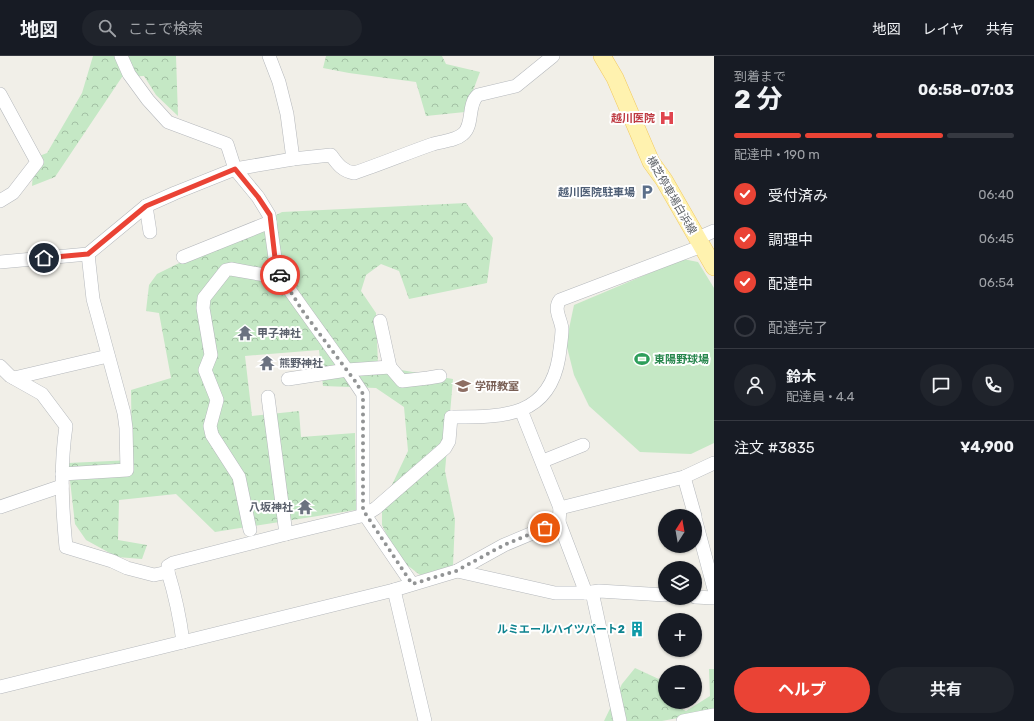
<!DOCTYPE html>
<html lang="ja">
<meta charset="utf-8">
<style>
:root{--surface:#171b24;--page:#20242c;--text:#f1f3f6;--muted:#9ea1a6;--line:#363941;--accent:#ea4335}
body{margin:0;font-family:Rubik,"Noto Sans JP",sans-serif;background:var(--page);color:var(--text);height:100vh;display:flex;flex-direction:column;font-size:15px;white-space:nowrap}
*{box-sizing:border-box;margin:0}
p{font-size:13px;color:var(--muted)}
.icon{flex:none;width:22px;height:22px;fill:none;stroke:currentColor;stroke-width:2;stroke-linecap:round;stroke-linejoin:round}
.map{position:relative;flex:1;overflow:hidden}
.drawer{display:flex;flex-direction:column;background:var(--surface);width:320px}
.drawer>*{flex:none}
.needle{width:26px;rotate:11deg}
.buttons{position:absolute;left:658px;top:453px;display:grid;gap:8px}
.buttons a{display:grid;place-items:center;width:44px;height:44px;border-radius:50%;background:var(--surface);box-shadow:0 1px 3px #0004;font-size:20px}
.pin{position:absolute;display:grid;place-items:center;width:34px;height:34px;color:#fff;margin:-17px;border:2px solid #fff;border-radius:50%;box-shadow:0 1px 4px #0007}
.courier{position:absolute;display:grid;place-items:center;width:40px;height:40px;margin:-20px;border:3px solid #ea4335;border-radius:50%;background:#fff;color:#222;box-shadow:0 1px 5px #0007}
.headline em{font-style:normal;font-weight:700}
.headline div{display:flex;flex-direction:column-reverse}
.headline{display:flex;align-items:center;justify-content:space-between;height:68px;padding:0 20px}
h1{font-size:26px;font-weight:700;line-height:30px}
.bar{display:grid;grid-template-columns:repeat(4,1fr);gap:6px 4px;align-content:center;height:48px;padding:0 20px}
.bar i{height:5px;border-radius:3px;background:var(--line)}
.bar .active{background:var(--accent)}
.bar p{grid-column:span 4}
.line{display:flex;align-items:center;gap:10px;padding:0 20px;border-top:1px solid var(--line)}
.line div{flex:1}
.round{display:grid;place-items:center;flex:none;width:42px;height:42px;border-radius:21px;background:var(--page)}
ol{padding:0 20px;list-style:none}
li{display:flex;align-items:center;gap:12px;height:44px}
li p{margin-inline-start:auto}
li .icon{padding:4px;border-radius:50%;background:var(--accent);color:#fff;stroke-width:4}
li:last-child{color:var(--muted)}
li i{width:22px;height:22px;border:2px solid var(--line);border-radius:50%}
.button{display:flex;gap:8px;margin-top:auto;padding:8px 20px}
.button a{flex:1;height:46px;border-radius:24px;background:var(--accent);color:#fff;font-size:16px;font-weight:700;line-height:46px;text-align:center}
.button a+a{background:var(--page);color:var(--text)}
header{display:flex;align-items:center;gap:24px;box-sizing:border-box;height:56px;padding:0 20px;background:var(--surface);border-bottom:1px solid var(--line)}
header strong{font-size:19px}
nav{display:flex;gap:22px;margin-inline-start:auto;font-size:14px}
.search{width:280px;height:36px;background:var(--page);display:flex;align-items:center;gap:10px;box-sizing:border-box;padding:0 14px;border-radius:22px;color:var(--muted);font-size:15px}
main{display:flex;flex:1;min-height:0}
.map>svg:first-child{display:block}
.forest{fill:url(#forest-crowns)}
.pitch{fill:#c5e8c5}
.lines{fill:none;stroke-linecap:round;stroke-linejoin:round}
.minor-casing{stroke:#b5b8bc;stroke-width:14}
.major-casing{stroke:#f2c960;stroke-width:18}
.minor{stroke:#fff;stroke-width:13}
.major{stroke:#fff2af;stroke-width:17}
.done{stroke:#929495;stroke-width:4;stroke-dasharray:0 7.2}
.route{stroke:#ea4335;stroke-width:5}
.labels{text-anchor:middle;stroke-width:4;stroke-linejoin:round;paint-order:stroke}
.health-label{font-size:11px;font-weight:bold;fill:#be3a42;stroke:#fff;text-anchor:end}
.service-label{font-size:11px;font-weight:bold;fill:#4e5e75;stroke:#fff;text-anchor:end}
.street-label{font-size:11px;fill:#5f6368;stroke:#fff}
.worship-label{font-size:11px;font-weight:bold;fill:#5b616d;stroke:#fff;text-anchor:start}
.leisure-label{font-size:11px;font-weight:bold;fill:#27864d;stroke:#fff;text-anchor:start}
.education-label{font-size:11px;font-weight:bold;fill:#785e54;stroke:#fff;text-anchor:start}
.culture-label{font-size:11px;font-weight:bold;fill:#0d838f;stroke:#fff;text-anchor:end}
</style>
<header>
<strong>地図</strong>
<div class="search"><svg class="icon" aria-label="search" viewBox="0 0 24 24"><circle cx="10" cy="10" r="6"/><path d="M15 15l6 6"/></svg>ここで検索</div>
<nav><a>地図</a><a>レイヤ</a><a>共有</a></nav>
</header>
<main>
<div class="map">
<svg width="714" height="665" viewBox="0 0 714 665">
<defs>
<pattern id="forest-crowns" width="20" height="18" patternUnits="userSpaceOnUse"><rect width="20" height="18" fill="#c5e8c5"/><path d="M2 6a3 3 0 1 1 6 0M12 15a3 3 0 1 1 6 0" fill="none" stroke="#a3c0a4"/></pattern>
</defs>
<rect width="100%" height="100%" fill="#f1efe8"/>
<g class="forest">
<path d="M93 0H176L178 60 156 39 144 20 122 21 55 121 32 130 34 102 47 97 82 37Z"/>
<path d="M326 0H442L446 8 480 16 465 56 426 60 416 26 349 17 323 12Z"/>
<path d="M466 147 493 182 487 227 409 243 399 215 381 208 366 219 361 235 376 257 378 310 453 323 445 415 455 464 453 510 420 519 398 502 382 469V450L408 395 404 351 376 332 323 330 319 294 245 300 252 360 299 355 301 381 355 377 356 454 215 476 176 438 119 444 118 484 147 489 142 503 117 501 86 484 75 468 68 407 132 404 131 334 171 322 159 257 146 255 149 229 157 218 282 156Z"/>
<path d="M635 612 663 625H665V646H679L676 650 686 655 710 640 709 613H714V655L662 665H604L622 628Z"/>
</g>
<path class="pitch" d="M683 203 698 206 714 232V387L691 398 640 396 589 350 574 319 566 287 574 249Z"/>
<g class="lines">
<g class="minor-casing">
<g id="minor">
<path d="M121 0 129 18 148 44 168 66 227 88 235 113 258 141 269 159 275 202 281 222 347 314 363 338V454L365 459 376 452 445 392 449 385 451 361"/>
<path d="M269 0 279 26 287 58 293 103"/>
<path d="M0 38 37 106 13 137 0 145"/>
<path d="M146 150 150 176"/>
<path d="M698 182 714 175"/>
<path d="M183 201 270 166"/>
<path d="M0 206 88 198 146 150 175 137 235 113 293 103 331 99C338 109 343 115 354 117 381 108 407 97 433 88 443 85 455 85 463 78 474 69 467 48 478 39L516 30 553 0"/>
<path d="M380 265 390 311 402 325 428 322 440 320"/>
<path d="M0 310 10 320 42 338 66 370C60 411 62 450 66 491L112 505 127 512 154 519 168 516C175 539 180 562 183 586"/>
<path d="M14 322 108 300"/>
<path d="M288 323 347 314 390 311"/>
<path d="M268 341 286 478"/>
<path d="M521 354 560 452"/>
<path d="M452 361C502 361 549 362 559 301 560 292 562 282 562 273 561 263 553 253 560 244L702 190"/>
<path d="M543 405 583 389"/>
<path d="M62 418 127 414 126 372 124 357 93 243 88 198"/>
<path d="M684 421 695 460"/>
<path d="M0 451 62 430"/>
<path d="M695 462 714 533"/>
<path d="M250 474 239 421 212 379 210 370 217 344 205 314 211 299 203 252 204 242 226 214 231 213 281 222"/>
<path d="M457 515 555 537H586L599 535 665 539"/>
<path d="M168 516V510L173 507 286 478 365 459 412 528"/>
<path d="M394 534 425 665"/>
<path d="M592 536 620 665"/>
<path d="M586 537 559 466 560 452 684 421 714 407"/>
<path d="M695 541 714 542"/>
<path d="M0 631 394 534 457 515 504 489 559 466"/>
<path d="M683 665 714 659"/>
</g>
</g>
<g class="major-casing">
<path id="major" d="M602 0 615 22 651 106 664 124 714 211"/>
</g>
<use href="#minor" class="minor"/>
<use href="#major" class="major"/>
</g>
<g class="lines">
<path class="done" d="M280 219 304 257 355 325 363 338V454L412 528 456 515 504 489 545 472"/>
<path class="route" d="M44 202 88 198 146 150 235 113 258 141 270 159 275 202 280 219"/>
</g>
<defs>
<g id="hospital-bare" transform="scale(1.2)"><path d="M-5-5h3v3.5h4V-5h3V5h-3V1.5h-4V5h-3Z" fill="#e0444e" stroke="#fff" stroke-width="2.5" paint-order="stroke"/></g>
<g id="parking-bare" transform="scale(1.2)"><path d="M-3.5-5.5H1a3.5 3.5 0 0 1 0 7H-1V5.5H-3.5ZM-1-3.4V-.6H.8a1.4 1.4 0 0 0 0-2.8Z" fill="#5c6f8a" stroke="#fff" stroke-width="2.5" paint-order="stroke"/></g>
<g id="temple-bare" transform="scale(1.2)"><path d="M0-6L5-2H3V0L6.5 2.5H4V6H1.5V3h-3V6H-4V2.5H-6.5L-3 0V-2H-5Z" fill="#6b7280" stroke="#fff" stroke-width="2.5" paint-order="stroke"/></g>
<g id="stadium-bare" transform="scale(1.2)"><path d="M0-5a6.5 5 0 1 0 0 10a6.5 5 0 1 0 0-10ZM-3.5-1.8h7v3.6h-7Z" fill="#2e9e5b" stroke="#fff" stroke-width="2.5" paint-order="stroke"/></g>
<g id="school-bare" transform="scale(1.2)"><path d="M0-5L7-2L0 1L-7-2ZM-4 1L0 2.5L4 1V4Q0 6-4 4Z" fill="#8d6e63" stroke="#fff" stroke-width="2.5" paint-order="stroke"/></g>
<g id="building-bare" transform="scale(1.2)"><path d="M-4-6H4V6H1V3H-1V6H-4ZM-2.5-4.3h1.7v1.8h-1.7ZM.8-4.3h1.7v1.8H.8ZM-2.5-1h1.7V.8h-1.7ZM.8-1h1.7V.8H.8Z" fill="#0f9aa8" stroke="#fff" stroke-width="2.5" paint-order="stroke"/></g>
</defs>
<g fill-rule="evenodd">
<use href="#hospital-bare" x="667" y="62"/>
<use href="#parking-bare" x="647" y="136"/>
<use href="#temple-bare" x="245" y="277"/>
<use href="#stadium-bare" x="642" y="303"/>
<use href="#temple-bare" x="267" y="307"/>
<use href="#school-bare" x="463" y="330"/>
<use href="#temple-bare" x="305" y="451"/>
<use href="#building-bare" x="637" y="573"/>
</g>
<g class="labels">
<g class="health-label">
<text x="655" y="66">越川医院</text>
</g>
<g class="service-label">
<text x="635" y="140">越川医院駐車場</text>
</g>
<g class="street-label">
<text transform="translate(672 139) rotate(60)" y="4">横芝停車場白浜線</text>
</g>
<g class="worship-label">
<text x="257" y="281">甲子神社</text>
<text x="279" y="311">熊野神社</text>
<text x="293" y="455" text-anchor="end">八坂神社</text>
</g>
<g class="leisure-label">
<text x="654" y="307">東陽野球場</text>
</g>
<g class="education-label">
<text x="475" y="334">学研教室</text>
</g>
<g class="culture-label">
<text x="625" y="577">ルミエールハイツパート2</text>
</g>
</g>
</svg>
<div class="buttons">
<a><svg class="needle" viewBox="-14 -14 28 28"><path d="M0-13l5 13h-10z" fill="#e53935"/><path d="M0 13l5-13h-10z" fill="#9ea1a6"/></svg></a>
<a><svg class="icon" aria-label="layers" viewBox="0 0 24 24"><path d="M12 4l9 5-9 5-9-5zM3 14l9 5 9-5"/></svg></a>
<a>+</a>
<a>−</a>
</div>
<div class="pin" style="left:545px;top:472px;background:#ea580c"><svg class="icon" aria-label="bag" viewBox="0 0 24 24"><path d="M5 8h14l-1 12H6zM9 8a3 3 0 0 1 6 0"/></svg></div>
<div class="pin" style="left:44px;top:202px;background:#1f2937"><svg class="icon" aria-label="home" viewBox="0 0 24 24"><path d="M3 11l9-7 9 7M6 9v11h12V9"/></svg></div>
<div class="courier" style="left:280px;top:219px"><svg class="icon" aria-label="car" viewBox="0 0 24 24"><path d="M5 17H2v-5l4-1 3-4h7l3 4 3 1v5h-3M9 17h6M6 11h13"/><circle cx="7" cy="17" r="2"/><circle cx="17" cy="17" r="2"/></svg></div>
</div>
<section class="drawer">
<div class="headline"><div><h1>2 分</h1><p>到着まで</p></div><em>06:58–07:03</em></div>
<div class="bar"><i class="active"></i><i class="active"></i><i class="active"></i><i></i><p>配達中 · 190 m</p></div>
<ol>
<li><svg class="icon" aria-label="check" viewBox="0 0 24 24"><path d="M5 12l5 5 9-10"/></svg>受付済み<p>06:40</p></li>
<li><svg class="icon" aria-label="check" viewBox="0 0 24 24"><path d="M5 12l5 5 9-10"/></svg>調理中<p>06:45</p></li>
<li><svg class="icon" aria-label="check" viewBox="0 0 24 24"><path d="M5 12l5 5 9-10"/></svg>配達中<p>06:54</p></li>
<li><i></i>配達完了</li>
</ol>
<div class="line" style="height:72px"><a class="round"><svg class="icon" aria-label="person" viewBox="0 0 24 24"><circle cx="12" cy="8" r="4"/><path d="M4 21q1-7 8-7t8 7"/></svg></a><div><b>鈴木</b><p>配達員 · 4.4</p></div><a class="round"><svg class="icon" aria-label="chat" viewBox="0 0 24 24"><path d="M4 5h16v11H9l-5 4z"/></svg></a><a class="round"><svg class="icon" aria-label="phone" viewBox="0 0 24 24"><path d="M5 4h4l2 5-3 2q2 4 5 5l2-3 5 2v4C11 20 4 13 5 4z"/></svg></a></div>
<div class="line" style="height:52px"><div>注文 #3835</div><b>¥4,900</b></div>
<div class="button"><a>ヘルプ</a><a>共有</a></div>
</section>
</main>
